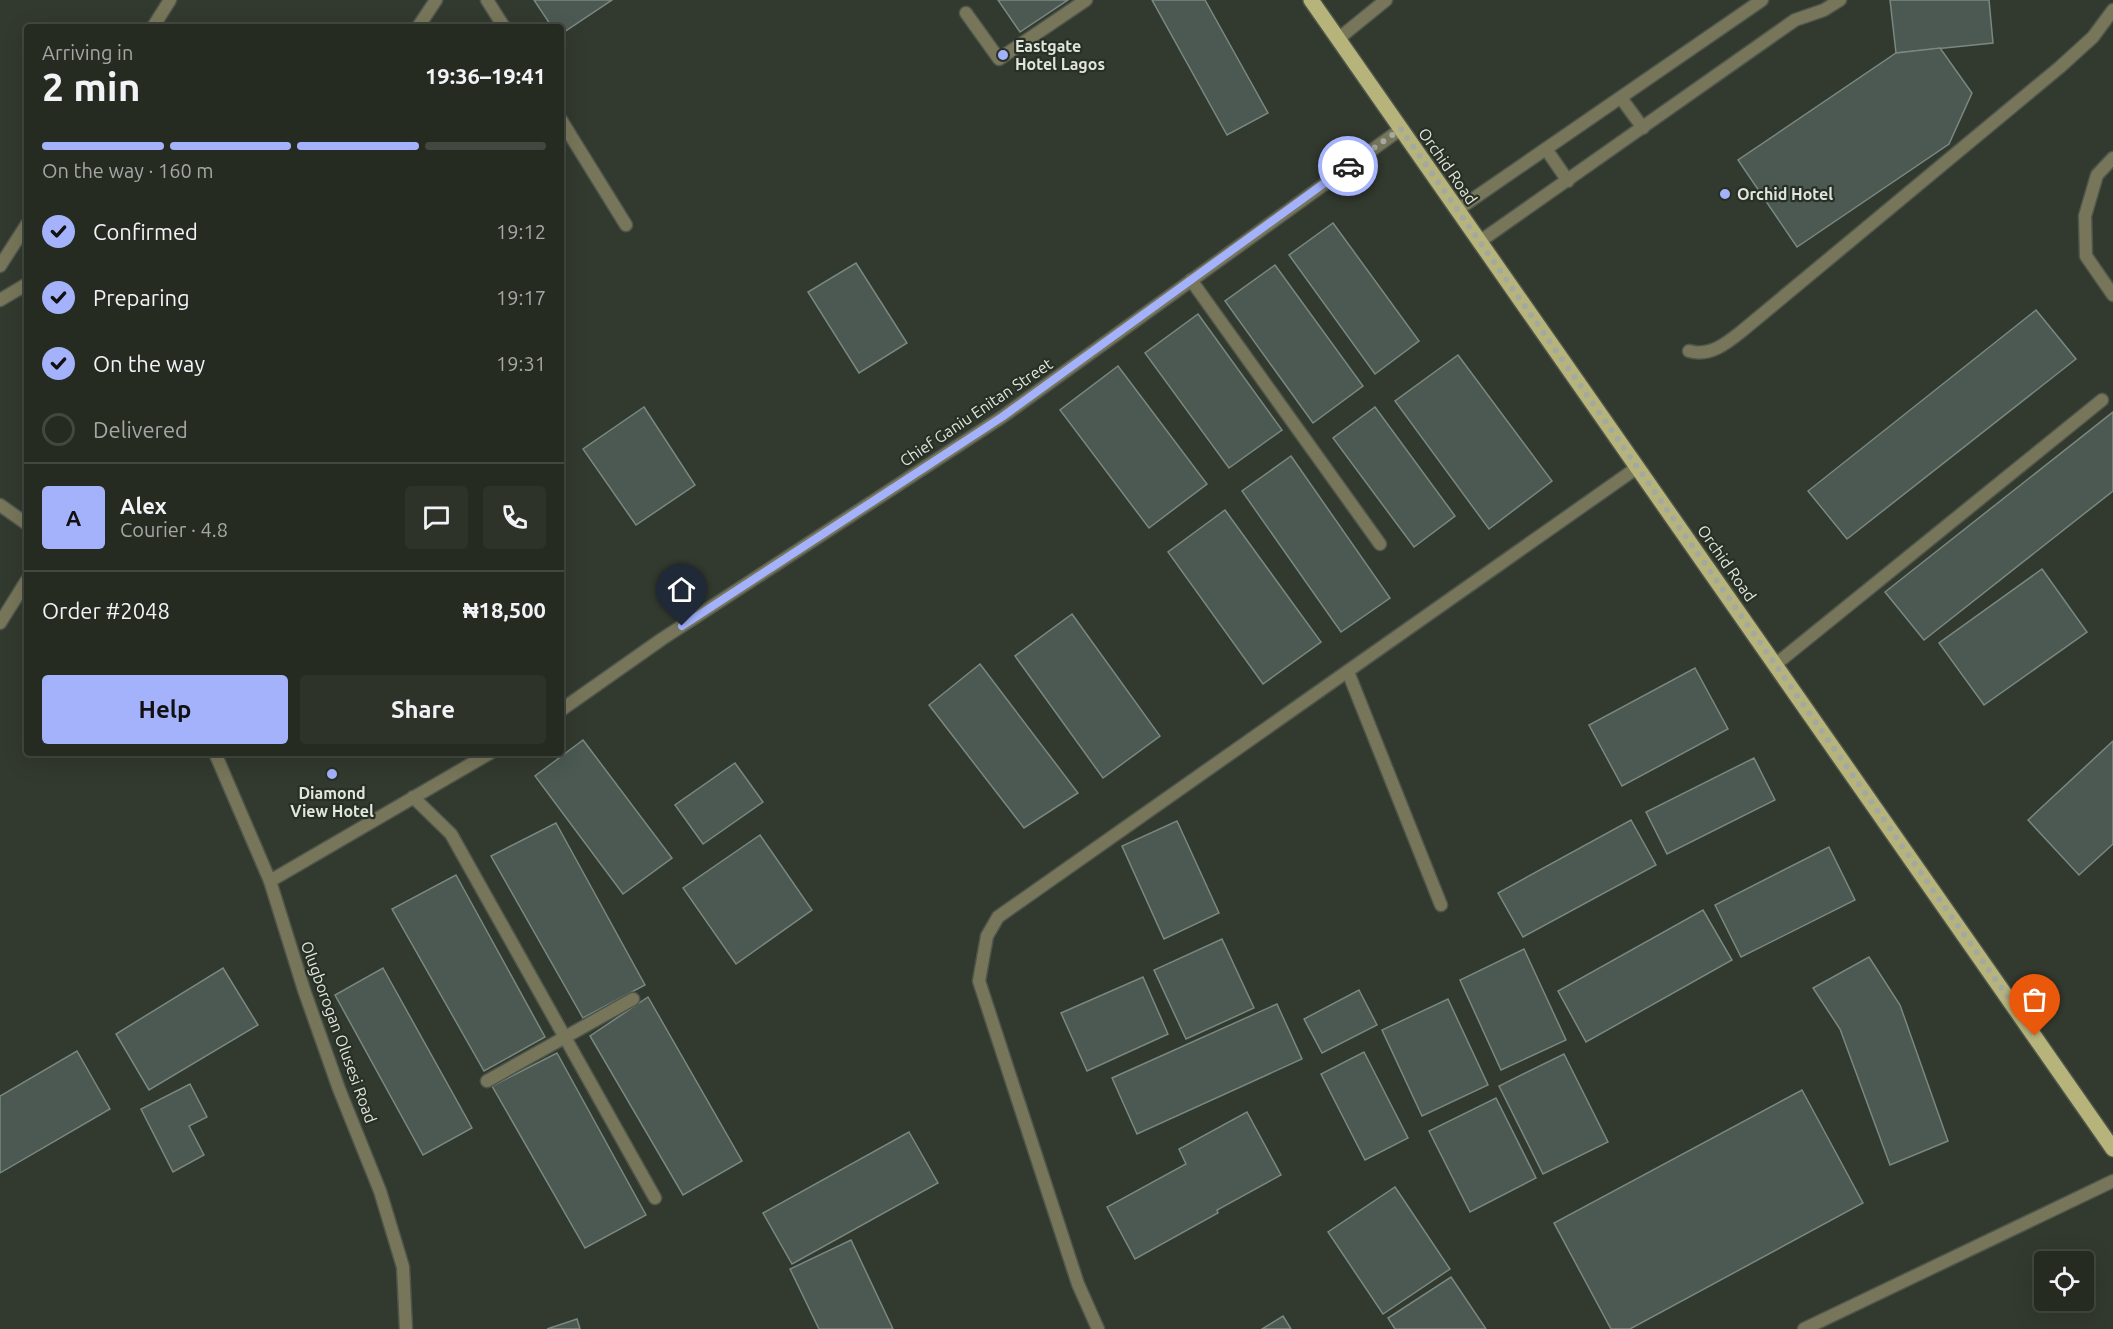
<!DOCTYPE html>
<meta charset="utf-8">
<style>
:root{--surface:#262b22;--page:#2e332a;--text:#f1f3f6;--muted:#a4a7a5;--line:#424740;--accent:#a4b2fc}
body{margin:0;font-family:Ubuntu,sans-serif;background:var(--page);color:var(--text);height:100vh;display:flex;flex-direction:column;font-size:22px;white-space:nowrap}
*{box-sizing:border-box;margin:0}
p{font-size:20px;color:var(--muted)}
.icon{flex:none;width:33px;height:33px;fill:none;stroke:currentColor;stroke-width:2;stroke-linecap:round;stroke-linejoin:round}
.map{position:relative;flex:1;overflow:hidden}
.side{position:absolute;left:24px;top:24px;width:540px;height:732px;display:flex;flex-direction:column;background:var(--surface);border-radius:6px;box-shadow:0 6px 24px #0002,0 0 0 2px var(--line)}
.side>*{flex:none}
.tools{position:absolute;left:2034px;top:1251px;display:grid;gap:12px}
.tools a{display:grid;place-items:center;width:60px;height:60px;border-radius:6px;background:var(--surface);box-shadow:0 6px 24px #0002,0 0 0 2px var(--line);font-size:30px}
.pin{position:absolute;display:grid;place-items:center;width:51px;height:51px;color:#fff;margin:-62px -26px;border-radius:50% 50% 50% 0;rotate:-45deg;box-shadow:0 0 6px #0007}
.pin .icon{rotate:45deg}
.courier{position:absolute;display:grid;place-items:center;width:60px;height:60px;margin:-30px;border:4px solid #a4b2fc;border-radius:50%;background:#fff;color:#222;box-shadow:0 2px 8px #0007}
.summary em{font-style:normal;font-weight:600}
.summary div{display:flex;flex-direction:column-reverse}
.summary{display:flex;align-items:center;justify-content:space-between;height:102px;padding:0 18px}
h1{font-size:39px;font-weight:600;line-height:45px}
.bar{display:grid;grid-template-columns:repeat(4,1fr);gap:9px 6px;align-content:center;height:72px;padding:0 18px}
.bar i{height:8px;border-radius:4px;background:var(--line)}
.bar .selected{background:var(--accent)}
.bar p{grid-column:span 4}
.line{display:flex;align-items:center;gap:15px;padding:0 18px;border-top:2px solid var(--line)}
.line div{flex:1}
.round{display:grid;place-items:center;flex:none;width:63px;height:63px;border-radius:6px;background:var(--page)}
ol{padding:0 18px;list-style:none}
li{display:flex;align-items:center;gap:18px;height:66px}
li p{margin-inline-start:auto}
li .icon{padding:6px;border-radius:50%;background:var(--accent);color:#111;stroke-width:4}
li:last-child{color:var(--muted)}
li i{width:33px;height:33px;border:3px solid var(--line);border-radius:50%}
.cta{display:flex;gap:12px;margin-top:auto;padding:12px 18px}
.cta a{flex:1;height:69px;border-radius:6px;background:var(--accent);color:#111;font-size:24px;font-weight:600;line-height:69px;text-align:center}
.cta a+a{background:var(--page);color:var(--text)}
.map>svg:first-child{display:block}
.building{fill:#4b5952;stroke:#798880;stroke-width:1.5}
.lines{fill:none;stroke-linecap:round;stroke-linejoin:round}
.service-casing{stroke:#4e554a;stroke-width:15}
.minor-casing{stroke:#4e554a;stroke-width:15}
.primary-casing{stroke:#4e554a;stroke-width:18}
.service{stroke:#77765a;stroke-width:12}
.minor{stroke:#77765a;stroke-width:12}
.primary{stroke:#b6b47b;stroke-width:15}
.done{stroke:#a3a9a0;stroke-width:6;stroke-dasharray:0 10.8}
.route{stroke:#a4b2fc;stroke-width:8}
.poi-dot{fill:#a4b2fc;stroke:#282f24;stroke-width:2}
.labels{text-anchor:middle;stroke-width:4.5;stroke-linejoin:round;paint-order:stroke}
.poi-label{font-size:16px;font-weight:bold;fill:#e0e5de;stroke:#282f24;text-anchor:start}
.street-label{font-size:16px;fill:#e0e5de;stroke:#282f24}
</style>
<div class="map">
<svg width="2113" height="1329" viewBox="0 0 2113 1329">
<rect width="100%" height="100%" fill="#32392e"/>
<g class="building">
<path d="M534 0H612L561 34V27H552Z"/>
<path d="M998 0H1068L1020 32Z"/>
<path d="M1152 0H1205L1268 113 1227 135Z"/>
<path d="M1890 0H1989L1993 43 1896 53Z"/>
<path d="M1940 48 1972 93 1949 144 1797 247 1738 160 1896 53Z"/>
<path d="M1333 223 1419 341 1375 374 1289 255Z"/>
<path d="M856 263 907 343 859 373 808 292Z"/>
<path d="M1275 265 1363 386 1313 423 1225 301Z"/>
<path d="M2036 310 2076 359 1847 539 1808 491Z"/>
<path d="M1198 314 1282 430 1229 468 1145 353Z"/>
<path d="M1458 355 1552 481 1489 529 1395 401Z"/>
<path d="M1118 366 1207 484 1149 528 1060 410Z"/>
<path d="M644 407 695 485 636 525 583 449Z"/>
<path d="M1375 407 1455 516 1414 547 1333 438Z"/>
<path d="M2113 412V491L1924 640 1885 592Z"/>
<path d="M1291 456 1390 598 1341 632 1242 491Z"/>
<path d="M1225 510 1321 642 1263 684 1168 552Z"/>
<path d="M2042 569 2087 632 1984 705 1939 643Z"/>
<path d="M1072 614 1160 736 1103 778 1015 656Z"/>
<path d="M980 664 1078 793 1024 828 929 705Z"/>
<path d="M1695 668 1728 729 1622 786 1589 725Z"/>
<path d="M583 740 672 858 623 894 535 776Z"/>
<path d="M2113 741V844L2079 875 2028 820Z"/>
<path d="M1754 758 1775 800 1667 854 1646 812Z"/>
<path d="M735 763 763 802 703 844 675 805Z"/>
<path d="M1631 820 1656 865 1523 937 1498 893Z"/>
<path d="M1177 821 1219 913 1164 939 1122 846Z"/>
<path d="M556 823 645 985 583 1018 491 856Z"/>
<path d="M760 835 812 910 736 964 683 888Z"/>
<path d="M1829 847 1855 900 1741 957 1715 905Z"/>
<path d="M456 875 545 1037 484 1071 392 909Z"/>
<path d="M1703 910 1732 960 1586 1042 1558 991Z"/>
<path d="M1222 939 1254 1008 1186 1039 1154 970Z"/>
<path d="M1524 949 1566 1040 1501 1070 1460 980Z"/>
<path d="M1869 957 1900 1005 1948 1141 1890 1165 1840 1029 1813 988Z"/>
<path d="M223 968 258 1025 149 1090 116 1034Z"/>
<path d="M383 968 472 1128 423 1155 335 995Z"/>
<path d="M1143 977 1168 1034 1087 1071 1061 1013Z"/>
<path d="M1359 990 1377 1025 1322 1053 1304 1019Z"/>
<path d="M648 997 742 1161 683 1195 590 1036Z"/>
<path d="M1448 999 1488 1085 1422 1116 1382 1030Z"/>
<path d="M1277 1004 1302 1059 1137 1134 1112 1078Z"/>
<path d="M77 1051 110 1109 0 1173V1096Z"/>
<path d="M1364 1052 1408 1138 1365 1160 1321 1074Z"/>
<path d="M557 1053 646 1215 585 1248 492 1086Z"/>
<path d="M1564 1054 1608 1142 1543 1174 1499 1086Z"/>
<path d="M190 1084 207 1117 189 1126 204 1155 173 1172 141 1109Z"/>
<path d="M1802 1090 1863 1203 1630 1329H1611L1554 1223Z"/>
<path d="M1496 1098 1536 1178 1470 1212 1429 1131Z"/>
<path d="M1247 1112 1281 1175 1217 1210 1218 1213 1135 1259 1107 1207 1186 1164 1179 1149Z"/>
<path d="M909 1132 938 1183 792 1264 763 1213Z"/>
<path d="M1395 1187 1450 1269 1383 1314 1328 1232Z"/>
<path d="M851 1240 893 1329H819L790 1269Z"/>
<path d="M1451 1277 1486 1329H1395L1388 1318Z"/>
<path d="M1283 1316 1291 1329H1262Z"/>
<path d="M577 1319 580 1329H547Z"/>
</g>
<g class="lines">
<g class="service-casing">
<g id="service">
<path d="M487 0 504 27"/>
<path d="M966 13 999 59 1086 0"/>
<path d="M153 27 170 0"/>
<path d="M1621 98 1643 128"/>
<path d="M561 120 626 225"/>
<path d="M1546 149 1568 181"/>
<path d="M1457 210 1762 0"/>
<path d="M1479 242 1795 20 1824 10 1840 0"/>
<path d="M0 266 27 224"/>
<path d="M1191 280 1380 544"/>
<path d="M1689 351C1710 357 1727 343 1742 331L2060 67 2093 37 2113 10"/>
<path d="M1776 664 2102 400"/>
<path d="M1348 672 1441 905"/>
<path d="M413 797 451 834 655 1198"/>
<path d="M487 1081 633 999"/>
</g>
</g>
<g class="minor-casing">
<g id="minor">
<path d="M418 27 436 0"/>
<path d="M1338 39 1386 0"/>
<path d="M2113 158 2097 175 2085 216 2086 256 2113 295"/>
<path d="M0 300 27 284"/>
<path d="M0 505 27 524"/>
<path d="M0 623 27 580"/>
<path d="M561 710 662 639 1002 417 1401 129"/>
<path d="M215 753 270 881 304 990 339 1089 380 1191 403 1267 406 1329"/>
<path d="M270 881 490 753"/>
<path d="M1098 1329 1078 1284 979 981 987 936 998 917 1638 467"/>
<path d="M1804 1329 2113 1181"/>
</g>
</g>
<g class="primary-casing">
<path id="primary" d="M1311 0 2113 1149"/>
</g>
<use href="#service" class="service"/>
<use href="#minor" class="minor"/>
<use href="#primary" class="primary"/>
</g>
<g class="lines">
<path class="done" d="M1348 166 1401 129 2035 1036"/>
<path class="route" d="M682 626 1002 417 1348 166"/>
</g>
<g class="poi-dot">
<circle cx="1003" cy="55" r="6"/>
<circle cx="1725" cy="194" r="6"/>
<circle cx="332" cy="774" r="6"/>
</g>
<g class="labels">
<g class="poi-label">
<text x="1015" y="52">Eastgate<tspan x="1015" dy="18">Hotel Lagos</tspan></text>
<text x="1737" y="200">Orchid Hotel</text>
<text x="332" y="799" text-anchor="middle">Diamond<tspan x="332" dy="18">View Hotel</tspan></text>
</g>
<g class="street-label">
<text transform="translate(1448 166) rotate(55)" y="6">Orchid Road</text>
<text transform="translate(976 412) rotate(-34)" y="6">Chief Ganiu Enitan Street</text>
<text transform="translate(1727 563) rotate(55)" y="6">Orchid Road</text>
<text transform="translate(339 1032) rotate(70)" y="6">Olugborogan Olusesi Road</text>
</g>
</g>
</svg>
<div class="tools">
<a><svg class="icon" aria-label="locate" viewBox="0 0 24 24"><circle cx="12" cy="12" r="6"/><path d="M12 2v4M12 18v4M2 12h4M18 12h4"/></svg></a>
</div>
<div class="pin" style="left:2035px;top:1036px;background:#ea580c"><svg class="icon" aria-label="bag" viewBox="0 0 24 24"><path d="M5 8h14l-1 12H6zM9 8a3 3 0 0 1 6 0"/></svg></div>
<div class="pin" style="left:682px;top:626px;background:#1f2937"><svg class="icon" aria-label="home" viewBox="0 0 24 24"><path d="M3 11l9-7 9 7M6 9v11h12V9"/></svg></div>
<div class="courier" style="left:1348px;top:166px"><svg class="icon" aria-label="car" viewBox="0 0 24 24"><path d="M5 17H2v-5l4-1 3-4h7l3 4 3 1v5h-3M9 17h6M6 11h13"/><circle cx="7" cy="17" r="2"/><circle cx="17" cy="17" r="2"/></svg></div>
<section class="side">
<div class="summary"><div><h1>2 min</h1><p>Arriving in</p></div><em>19:36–19:41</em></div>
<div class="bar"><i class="selected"></i><i class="selected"></i><i class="selected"></i><i></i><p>On the way · 160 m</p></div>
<ol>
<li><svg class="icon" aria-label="check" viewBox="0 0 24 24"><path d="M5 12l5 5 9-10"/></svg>Confirmed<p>19:12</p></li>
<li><svg class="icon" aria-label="check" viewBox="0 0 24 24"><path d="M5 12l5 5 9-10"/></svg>Preparing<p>19:17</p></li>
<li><svg class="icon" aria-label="check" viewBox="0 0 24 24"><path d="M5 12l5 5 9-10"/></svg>On the way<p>19:31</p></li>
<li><i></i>Delivered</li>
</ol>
<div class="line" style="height:108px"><b class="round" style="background:var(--accent);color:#111">A</b><div><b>Alex</b><p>Courier · 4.8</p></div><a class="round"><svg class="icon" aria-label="chat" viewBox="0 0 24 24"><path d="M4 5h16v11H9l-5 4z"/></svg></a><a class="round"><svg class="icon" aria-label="phone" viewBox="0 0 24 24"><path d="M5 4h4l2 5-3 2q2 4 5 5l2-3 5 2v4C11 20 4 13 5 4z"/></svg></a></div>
<div class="line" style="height:78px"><div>Order #2048</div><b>₦18,500</b></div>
<div class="cta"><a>Help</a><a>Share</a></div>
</section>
</div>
